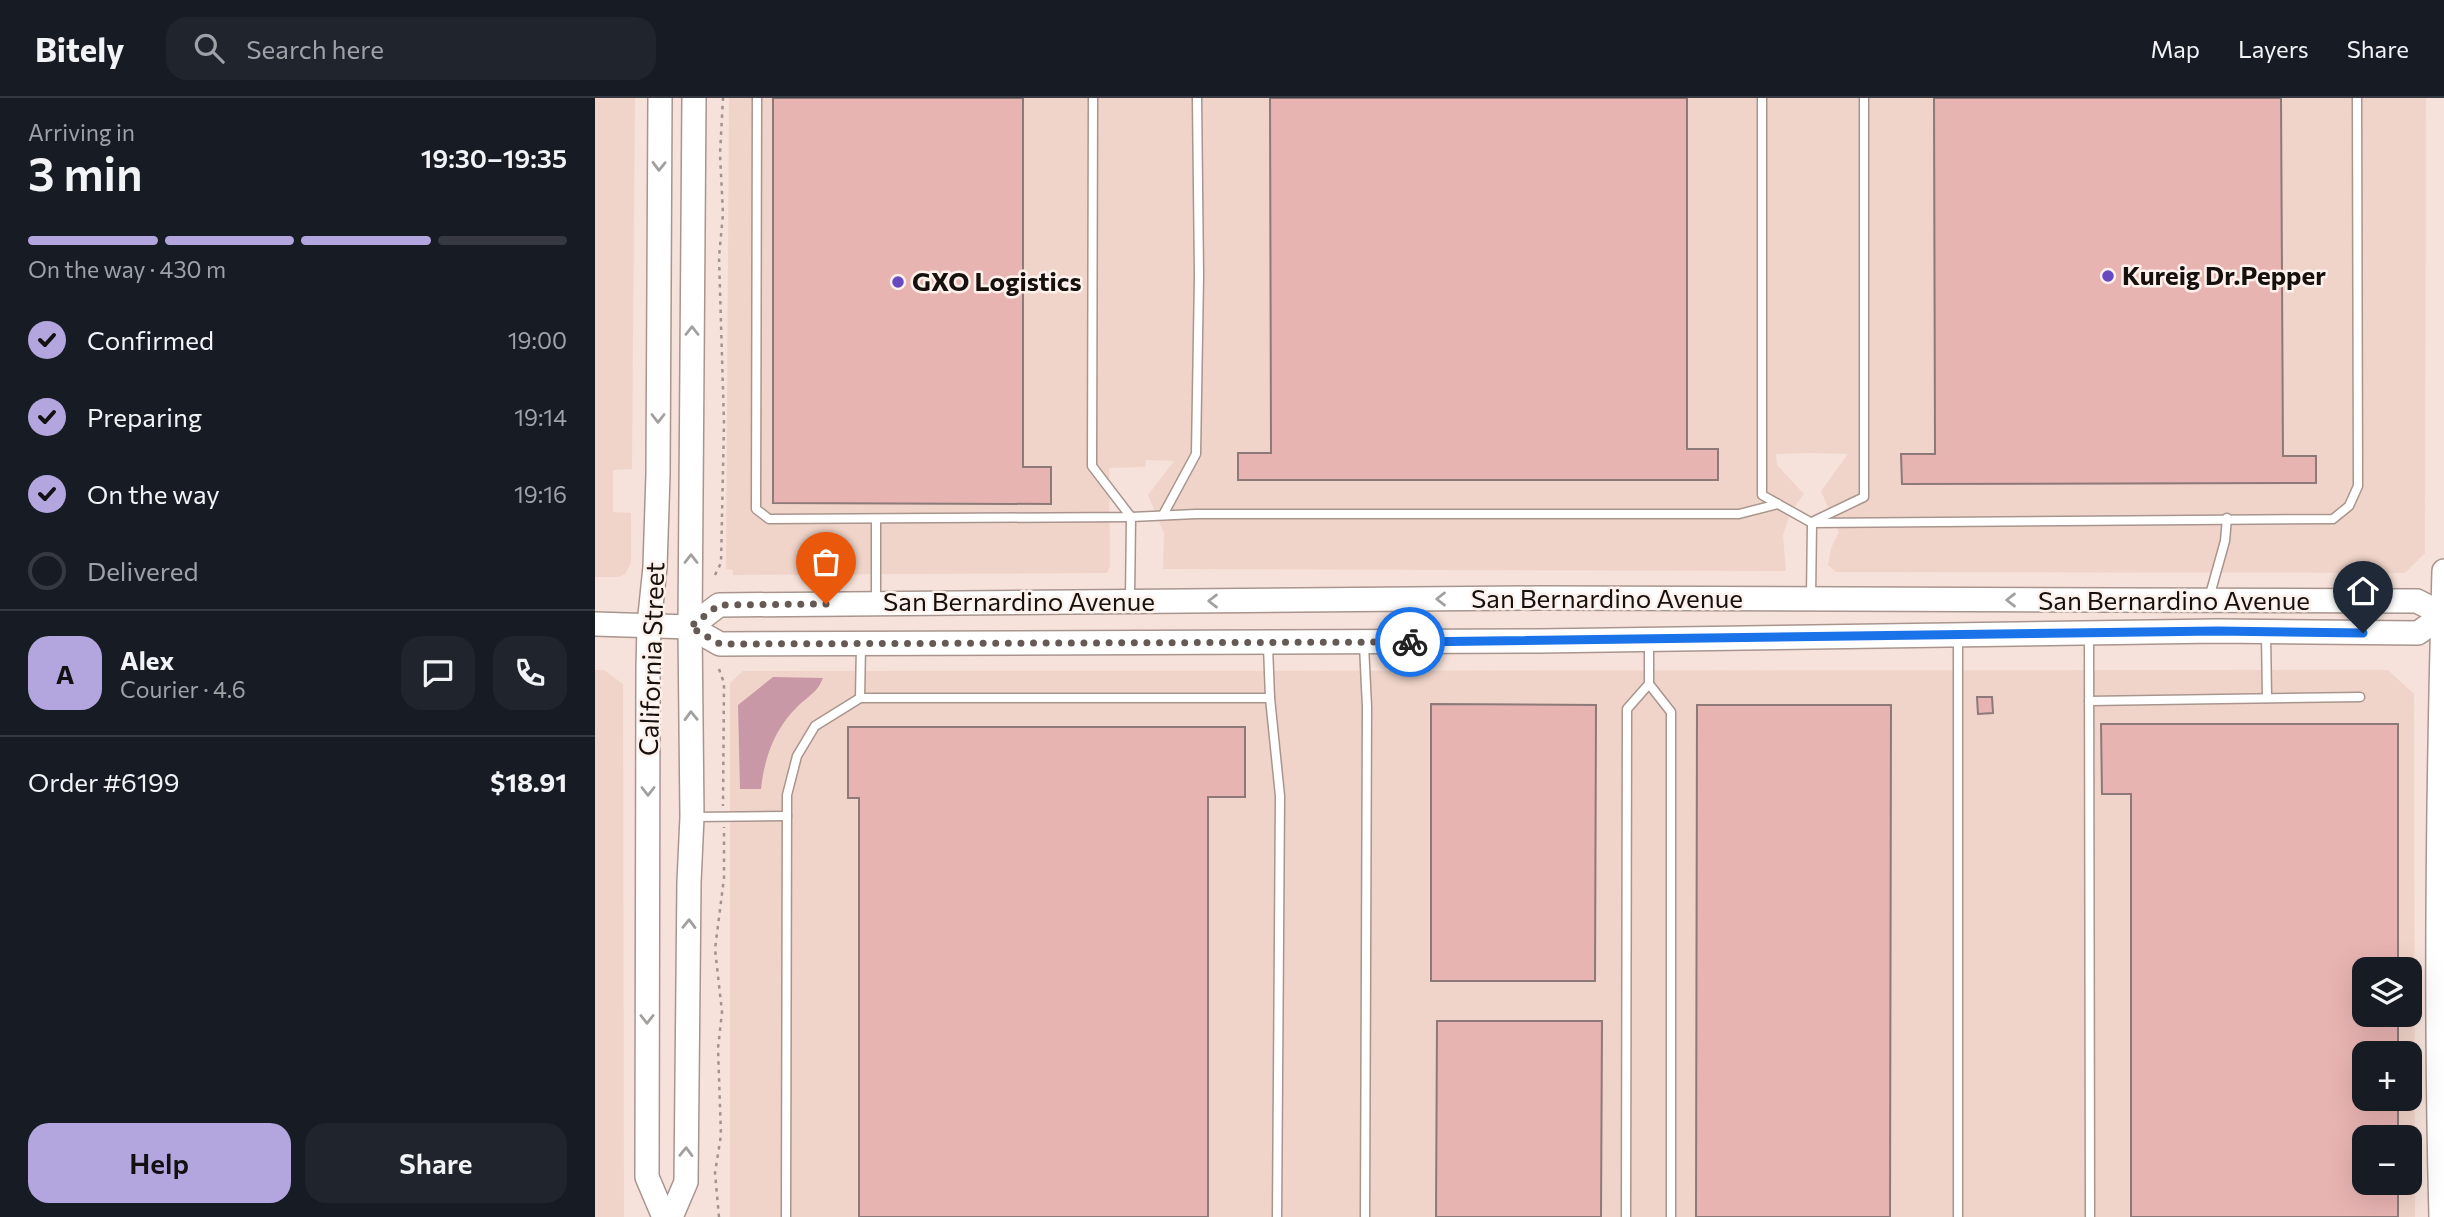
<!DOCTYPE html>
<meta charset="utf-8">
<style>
:root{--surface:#171b24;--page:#20242c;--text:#f1f3f6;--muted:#9ea1a6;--line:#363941;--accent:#b3a6df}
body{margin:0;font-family:Commissioner,sans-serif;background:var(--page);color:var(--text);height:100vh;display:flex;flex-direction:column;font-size:26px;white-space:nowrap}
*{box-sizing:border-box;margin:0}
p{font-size:23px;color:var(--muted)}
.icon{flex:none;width:38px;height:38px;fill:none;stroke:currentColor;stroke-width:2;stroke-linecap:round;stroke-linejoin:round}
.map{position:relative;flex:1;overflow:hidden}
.side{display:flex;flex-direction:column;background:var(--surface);width:595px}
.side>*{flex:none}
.tools{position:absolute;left:1757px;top:859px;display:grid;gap:14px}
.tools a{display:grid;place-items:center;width:70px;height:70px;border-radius:14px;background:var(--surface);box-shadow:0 7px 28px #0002;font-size:35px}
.pin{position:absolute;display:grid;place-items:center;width:60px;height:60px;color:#fff;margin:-72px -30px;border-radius:50% 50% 50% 0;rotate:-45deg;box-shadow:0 0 7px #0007}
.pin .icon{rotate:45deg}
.courier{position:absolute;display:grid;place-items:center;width:70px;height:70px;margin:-35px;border:5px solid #1a73e8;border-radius:50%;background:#fff;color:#222;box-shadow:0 2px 9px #0007}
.overview em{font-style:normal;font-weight:600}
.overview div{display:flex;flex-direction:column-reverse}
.overview{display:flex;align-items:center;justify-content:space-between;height:119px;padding:0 28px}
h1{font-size:46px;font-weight:600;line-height:52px}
.bar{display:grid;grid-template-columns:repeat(4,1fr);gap:10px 7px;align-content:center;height:84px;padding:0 28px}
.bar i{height:9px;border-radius:5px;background:var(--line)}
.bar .current{background:var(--accent)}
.bar p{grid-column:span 4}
.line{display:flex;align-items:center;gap:18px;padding:0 28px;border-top:2px solid var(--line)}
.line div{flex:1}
.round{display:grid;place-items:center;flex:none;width:74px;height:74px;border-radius:21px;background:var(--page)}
ol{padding:0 28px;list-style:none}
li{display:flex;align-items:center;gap:21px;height:77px}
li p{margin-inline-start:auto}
li .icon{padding:7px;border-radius:50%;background:var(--accent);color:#111;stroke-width:4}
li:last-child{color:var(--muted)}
li i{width:38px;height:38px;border:4px solid var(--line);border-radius:50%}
.primary-button{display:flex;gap:14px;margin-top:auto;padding:14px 28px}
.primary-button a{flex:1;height:80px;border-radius:21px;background:var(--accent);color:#111;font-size:28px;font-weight:600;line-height:80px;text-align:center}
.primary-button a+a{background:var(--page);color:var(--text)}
header{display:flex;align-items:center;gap:42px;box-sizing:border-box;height:98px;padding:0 35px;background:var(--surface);border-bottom:2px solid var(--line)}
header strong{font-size:33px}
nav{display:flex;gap:38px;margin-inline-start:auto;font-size:24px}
.search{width:490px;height:63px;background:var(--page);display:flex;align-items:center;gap:18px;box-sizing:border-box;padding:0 24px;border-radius:21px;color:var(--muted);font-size:26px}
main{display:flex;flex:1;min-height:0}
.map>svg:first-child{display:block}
.built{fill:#f0d4c9;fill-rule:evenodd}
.water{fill:#c898a7}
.building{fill:#e8b4b2;stroke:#8d7978;stroke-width:2}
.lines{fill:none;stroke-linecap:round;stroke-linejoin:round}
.lane-casing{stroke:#a8958d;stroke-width:11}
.secondary-casing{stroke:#a8958d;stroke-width:26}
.path{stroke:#a2938d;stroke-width:2.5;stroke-dasharray:3.5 5;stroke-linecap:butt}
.lane{stroke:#fff;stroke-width:8}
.secondary{stroke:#fff;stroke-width:23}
.oneway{stroke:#a2a09f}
.done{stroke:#655a55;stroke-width:7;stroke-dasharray:0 12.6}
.route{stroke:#1a73e8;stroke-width:9}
.poi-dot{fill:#6749c2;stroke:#fef1ec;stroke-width:2.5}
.labels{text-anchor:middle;stroke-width:5;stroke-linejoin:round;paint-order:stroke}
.poi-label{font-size:26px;font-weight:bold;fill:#17110e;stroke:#fef1ec;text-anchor:start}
.street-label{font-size:26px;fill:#17110e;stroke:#fef1ec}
</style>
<header>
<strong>Bitely</strong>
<div class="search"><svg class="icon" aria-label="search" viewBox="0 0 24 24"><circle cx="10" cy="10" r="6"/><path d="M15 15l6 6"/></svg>Search here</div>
<nav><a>Map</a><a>Layers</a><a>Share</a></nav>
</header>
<main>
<section class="side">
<div class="overview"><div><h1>3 min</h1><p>Arriving in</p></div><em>19:30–19:35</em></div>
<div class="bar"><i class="current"></i><i class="current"></i><i class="current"></i><i></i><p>On the way · 430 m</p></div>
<ol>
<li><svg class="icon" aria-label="check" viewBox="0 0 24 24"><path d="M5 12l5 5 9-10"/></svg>Confirmed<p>19:00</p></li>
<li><svg class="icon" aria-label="check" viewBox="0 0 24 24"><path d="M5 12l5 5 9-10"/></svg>Preparing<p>19:14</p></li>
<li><svg class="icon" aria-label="check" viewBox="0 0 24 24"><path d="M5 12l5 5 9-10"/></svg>On the way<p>19:16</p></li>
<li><i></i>Delivered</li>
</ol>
<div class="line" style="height:126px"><b class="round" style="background:var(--accent);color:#111">A</b><div><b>Alex</b><p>Courier · 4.6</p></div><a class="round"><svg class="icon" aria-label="chat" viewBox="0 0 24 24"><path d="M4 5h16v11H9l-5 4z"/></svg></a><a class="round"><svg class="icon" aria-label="phone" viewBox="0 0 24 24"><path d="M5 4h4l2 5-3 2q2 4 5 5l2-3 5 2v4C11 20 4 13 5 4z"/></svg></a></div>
<div class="line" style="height:91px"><div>Order #6199</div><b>$18.91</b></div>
<div class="primary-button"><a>Help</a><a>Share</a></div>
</section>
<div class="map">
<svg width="1849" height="1119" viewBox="0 0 1849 1119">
<rect width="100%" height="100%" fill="#f6e2da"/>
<g class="built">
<path d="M0 0H40L37 371 18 372V414L36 415V465L30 476 23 479H0Z"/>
<path d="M134 0H1831L1830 455 1810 475 1241 474 1233 467 1236 450 1244 434 1226 393 1253 356 1215 355 1181 356 1182 367 1209 396 1196 413 1188 437 1191 473 568 471 569 435 553 397 579 363 551 362 550 369 514 370 515 468 512 475 138 477V472L131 471Z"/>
<path d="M0 572H9L28 586 29 1119H0Z"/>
<path d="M1793 572 1819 596 1820 1119H135V585L148 573ZM1769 872H1815V917H1769ZM1769 956H1815V1001H1769ZM1769 1040H1815V1085H1769Z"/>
</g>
<path class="water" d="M178 579 228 580C223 594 213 598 203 608 180 630 169 660 166 691H145L143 607Z"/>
<g class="building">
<path d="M178 0H428V369H456V406L178 405Z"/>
<path d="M675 0H1092V351H1123V382H643V355H676Z"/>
<path d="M1339 0H1686L1688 358H1721V385L1307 386 1306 356H1340Z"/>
<path d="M1382 599H1397L1398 615 1383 616Z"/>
<path d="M836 606 1001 607 1000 883H836Z"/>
<path d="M1102 607H1296L1295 1119H1101Z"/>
<path d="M1506 626H1803V872H1769V917H1803V956H1769V1001H1803V1040H1769V1085H1803V1119H1536V696H1507Z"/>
<path d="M253 629H650V699H613V1119H264V700H253Z"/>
<path d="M842 923H1007L1006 1119H841Z"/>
</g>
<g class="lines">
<g class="lane-casing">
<g id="lane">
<path d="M162 0 161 411 174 421 536 419 601 416H1144L1183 406"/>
<path d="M498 0 497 368 536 419 535 501"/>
<path d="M1167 0V397L1217 425 1738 421 1754 408 1763 388 1762 0"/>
<path d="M568 417 601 356 604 178 602 0"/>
<path d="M281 421V502"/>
<path d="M1219 423 1269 399V0"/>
<path d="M1216 499 1217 425"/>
<path d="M1614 500 1630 443 1632 420"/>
<path d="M1671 536 1672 600"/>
<path d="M1494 537 1495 1119"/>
<path d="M769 547 772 609 770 1119"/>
<path d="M673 548 675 600 685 698 682 1119"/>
<path d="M1054 586 1076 614V1119"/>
<path d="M265 600 266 547"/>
<path d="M1494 603 1765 599"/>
<path d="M100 719 192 718"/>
<path d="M191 1119 192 697 202 658 220 628 265 600H675"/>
<path d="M1031 1119 1032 611 1054 586V542"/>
<path d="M1363 1119V537"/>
</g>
</g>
<g class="secondary-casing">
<g id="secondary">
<path d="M65 0 63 376 60 469 54 527 53 570 52 1079 69 1119"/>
<path d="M0 526 95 529 125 546 945 543 1622 533 1823 535 1848 517"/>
<path d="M95 529 124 507 944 500 1822 503 1849 517"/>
<path d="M76 1119 91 1084 94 784 97 719 95 529 99 0"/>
<path d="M1846 1119C1840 904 1843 688 1849 473"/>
</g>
</g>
<g class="path">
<path d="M120 477 126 465 129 325 124 159 128 116 125 56 128 0"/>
<path d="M124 571 129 585 128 708"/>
<path d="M124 1119 120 1075 126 1037 123 950 127 914 120 851 129 780V729"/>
</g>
<use href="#lane" class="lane"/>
<use href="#secondary" class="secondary"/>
</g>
<defs><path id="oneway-chevron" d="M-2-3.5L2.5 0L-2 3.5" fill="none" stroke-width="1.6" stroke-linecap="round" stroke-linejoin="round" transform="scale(1.75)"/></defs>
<g class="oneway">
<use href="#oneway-chevron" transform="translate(64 68) rotate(91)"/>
<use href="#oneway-chevron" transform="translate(97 233) rotate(-90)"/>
<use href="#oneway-chevron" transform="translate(63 320) rotate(90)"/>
<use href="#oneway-chevron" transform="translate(96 461) rotate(-90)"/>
<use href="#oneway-chevron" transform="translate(846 501) rotate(180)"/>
<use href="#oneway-chevron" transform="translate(1416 502) rotate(-180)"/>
<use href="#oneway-chevron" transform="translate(618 503) rotate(180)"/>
<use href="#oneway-chevron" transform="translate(96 618) rotate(-91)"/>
<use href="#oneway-chevron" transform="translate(53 693) rotate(90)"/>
<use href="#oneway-chevron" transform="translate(94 826) rotate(-89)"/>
<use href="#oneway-chevron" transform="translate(52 921) rotate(90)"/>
<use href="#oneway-chevron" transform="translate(91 1054) rotate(-89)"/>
</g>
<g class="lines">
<path class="done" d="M231 506 124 507 95 529 125 546 815 544"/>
<path class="route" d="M815 544 1622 533 1768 535"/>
</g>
<g class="poi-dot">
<circle cx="1513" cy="178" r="7"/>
<circle cx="303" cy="184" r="7"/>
</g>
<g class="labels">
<g class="poi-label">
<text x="1527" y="187">Kureig Dr.Pepper</text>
<text x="317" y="193">GXO Logistics</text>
</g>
<g class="street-label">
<text x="1012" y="510">San Bernardino Avenue</text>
<text x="1579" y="512">San Bernardino Avenue</text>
<text x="424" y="513">San Bernardino Avenue</text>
<text transform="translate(57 561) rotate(-88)" y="9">California Street</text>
</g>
</g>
</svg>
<div class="tools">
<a><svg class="icon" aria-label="layers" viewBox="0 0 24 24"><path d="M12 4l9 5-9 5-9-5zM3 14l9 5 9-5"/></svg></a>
<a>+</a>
<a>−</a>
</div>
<div class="pin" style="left:231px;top:506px;background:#ea580c"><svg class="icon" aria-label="bag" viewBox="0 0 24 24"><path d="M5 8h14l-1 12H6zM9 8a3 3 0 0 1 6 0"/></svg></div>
<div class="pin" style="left:1768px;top:535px;background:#1f2937"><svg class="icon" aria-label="home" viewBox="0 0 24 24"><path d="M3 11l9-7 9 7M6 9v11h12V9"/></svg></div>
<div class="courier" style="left:815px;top:544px"><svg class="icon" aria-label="bike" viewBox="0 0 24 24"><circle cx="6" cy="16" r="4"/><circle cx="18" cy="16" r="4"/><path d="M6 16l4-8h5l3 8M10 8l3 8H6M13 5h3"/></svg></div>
</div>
</main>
